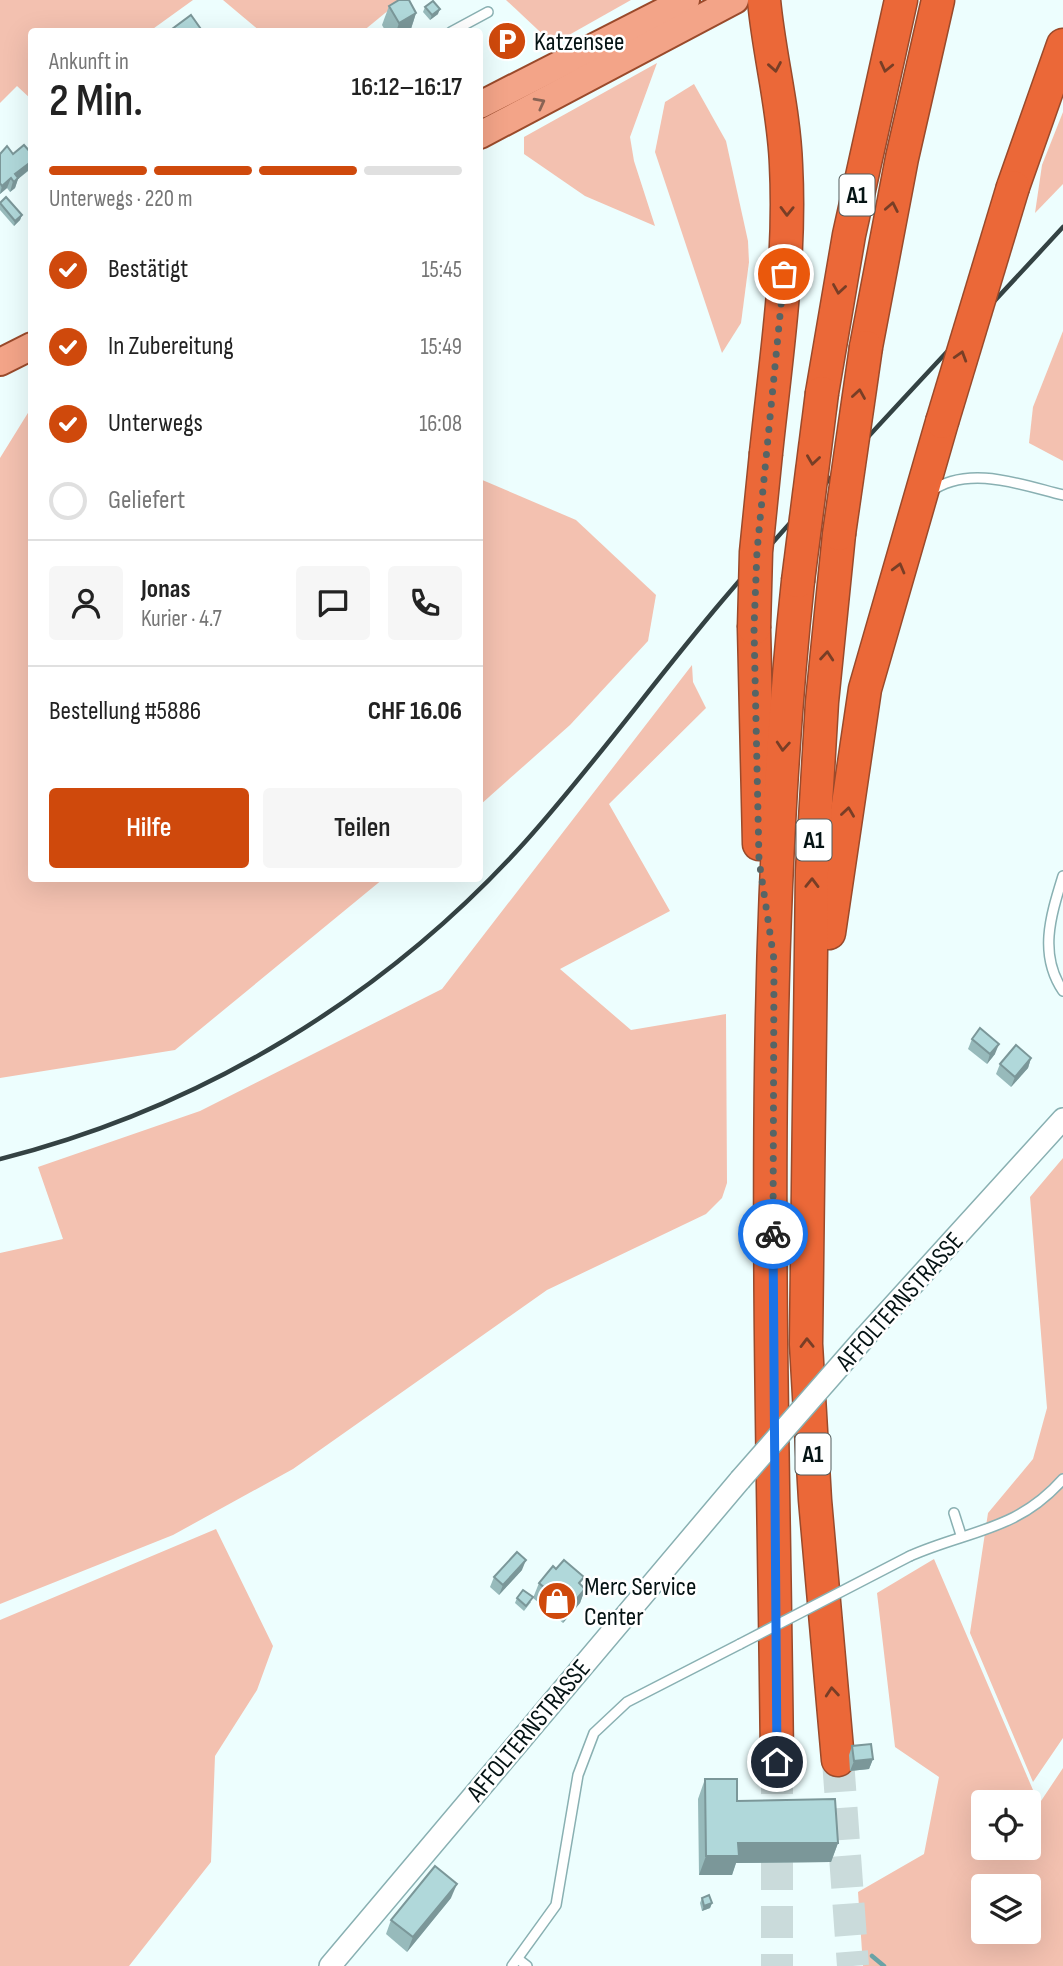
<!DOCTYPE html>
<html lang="de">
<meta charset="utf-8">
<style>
:root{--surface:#fff;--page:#f6f6f6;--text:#222;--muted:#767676;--line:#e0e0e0;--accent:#cf490c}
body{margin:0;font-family:"Sofia Sans Condensed",sans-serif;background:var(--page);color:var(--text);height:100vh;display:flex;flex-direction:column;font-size:26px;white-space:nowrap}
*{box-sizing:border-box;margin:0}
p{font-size:23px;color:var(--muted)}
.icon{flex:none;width:38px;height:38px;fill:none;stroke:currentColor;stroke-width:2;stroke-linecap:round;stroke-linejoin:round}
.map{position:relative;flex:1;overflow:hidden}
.sheet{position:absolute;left:28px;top:28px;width:455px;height:854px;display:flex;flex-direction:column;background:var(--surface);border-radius:7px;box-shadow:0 7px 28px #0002}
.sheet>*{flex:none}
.fabs{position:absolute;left:971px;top:1790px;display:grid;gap:14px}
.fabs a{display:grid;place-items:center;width:70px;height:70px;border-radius:7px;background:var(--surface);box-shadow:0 7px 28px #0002;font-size:35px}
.pin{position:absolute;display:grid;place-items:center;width:60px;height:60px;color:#fff;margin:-30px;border:4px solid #fff;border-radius:50%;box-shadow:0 2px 7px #0007}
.courier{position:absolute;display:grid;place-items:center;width:70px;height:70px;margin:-35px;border:5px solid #1a73e8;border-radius:50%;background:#fff;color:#222;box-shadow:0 2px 9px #0007}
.overview em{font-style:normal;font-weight:600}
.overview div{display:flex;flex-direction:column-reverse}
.overview{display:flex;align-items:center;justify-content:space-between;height:119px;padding:0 21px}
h1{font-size:46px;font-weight:600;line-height:52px}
.bar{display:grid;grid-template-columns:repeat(4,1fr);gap:10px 7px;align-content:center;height:84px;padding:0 21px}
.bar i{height:9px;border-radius:5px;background:var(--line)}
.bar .active{background:var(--accent)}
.bar p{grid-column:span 4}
.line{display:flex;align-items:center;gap:18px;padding:0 21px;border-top:2px solid var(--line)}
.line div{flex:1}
.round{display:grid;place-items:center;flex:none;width:74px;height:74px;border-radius:7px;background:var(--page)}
ol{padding:0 21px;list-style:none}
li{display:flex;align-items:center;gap:21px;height:77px}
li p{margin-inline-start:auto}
li .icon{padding:7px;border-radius:50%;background:var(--accent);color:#fff;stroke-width:4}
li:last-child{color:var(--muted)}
li i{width:38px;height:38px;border:4px solid var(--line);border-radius:50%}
.action{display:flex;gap:14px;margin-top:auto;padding:14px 21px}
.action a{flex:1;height:80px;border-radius:7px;background:var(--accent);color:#fff;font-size:28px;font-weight:600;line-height:80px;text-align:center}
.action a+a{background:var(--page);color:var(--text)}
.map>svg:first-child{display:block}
.green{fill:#f3c1b0;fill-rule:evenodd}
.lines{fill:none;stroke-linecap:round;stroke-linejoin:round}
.stream{stroke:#69a3a6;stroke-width:4.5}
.motorway-tunnel{stroke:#cadbdb;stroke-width:32;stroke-dasharray:32 16;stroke-linecap:butt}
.service-casing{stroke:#89b0b2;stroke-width:12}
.tertiary-casing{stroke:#89b0b2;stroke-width:24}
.primary-casing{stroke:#9a4a2b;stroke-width:30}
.motorway-casing{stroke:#9a4a2b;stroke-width:35}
.service{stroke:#fff;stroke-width:9}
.tertiary{stroke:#fff;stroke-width:21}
.primary{stroke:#f3a488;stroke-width:26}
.motorway{stroke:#eb6838;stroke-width:32}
.rail{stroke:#344243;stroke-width:4.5}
.service-bridge-casing{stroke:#89b0b2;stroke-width:12;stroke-linecap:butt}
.tertiary-bridge-casing{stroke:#89b0b2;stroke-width:24;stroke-linecap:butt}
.motorway-bridge-casing{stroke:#9a4a2b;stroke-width:35;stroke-linecap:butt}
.service-bridge{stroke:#fff;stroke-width:9}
.tertiary-bridge{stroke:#fff;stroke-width:21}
.motorway-bridge{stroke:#eb6838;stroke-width:32}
.wall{fill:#97babb}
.shaded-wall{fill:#7b9799}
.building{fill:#b0d8da;stroke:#7b9799;stroke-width:2}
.oneway{stroke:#783e26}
.oneway2{stroke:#886354}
.done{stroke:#566566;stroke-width:7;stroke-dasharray:0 12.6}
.route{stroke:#1a73e8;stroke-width:9}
.labels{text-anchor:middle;stroke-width:5;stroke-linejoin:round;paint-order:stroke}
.shield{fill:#fff;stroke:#505a5a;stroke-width:2}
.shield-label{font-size:24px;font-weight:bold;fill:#051314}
.poi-label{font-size:26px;fill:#051314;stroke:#fff;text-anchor:start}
.street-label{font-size:26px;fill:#051314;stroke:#fff}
</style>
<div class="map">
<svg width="1063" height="1966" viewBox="0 0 1063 1966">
<rect width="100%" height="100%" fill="#edfefe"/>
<g class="green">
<path d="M0 0H193L150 31 32 32 31 99 17 86 0 103Z"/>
<path d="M223 0H401L362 32 260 31Z"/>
<path d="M506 0H631L553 44Z"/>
<path d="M657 63 630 137 634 161 655 226 585 196 524 154V137Z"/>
<path d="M694 84 726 141 748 241 749 262 741 323 722 353 655 152 665 102Z"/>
<path d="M1063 112V184L1035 213 1042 165Z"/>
<path d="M1063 331V461L1029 443 1033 407Z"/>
<path d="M31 408 32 878 383 879 175 1050 0 1078V458Z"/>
<path d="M480 479 576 520 656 595 648 641 570 725 480 805Z"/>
<path d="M692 665 693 682 706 708 609 804 670 911 560 969 631 1030 726 1014 727 1183 722 1198 706 1214 547 1290 293 1469 173 1535 0 1604V1253L63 1239 38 1167 200 1111 442 989Z"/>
<path d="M1063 1158V1738L1033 1782 970 1633 988 1513 1033 1459 1047 1408 1030 1197Z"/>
<path d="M216 1529 273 1646 257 1690 215 1756 211 1862 129 1966H0V1620Z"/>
<path d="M934 1559 1039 1804 1063 1768V1966H863L858 1892 924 1854 939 1777 895 1747 877 1593ZM984 1802H1029V1848H984ZM984 1886H1029V1932H984Z"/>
</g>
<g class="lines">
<path class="stream" d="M872 1956 884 1966"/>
<g class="motorway-tunnel">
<path d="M838 1760 853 1966"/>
<path d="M777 1762V1966"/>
</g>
<g class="service-casing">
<g id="service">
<path d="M451 32 488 12"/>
<path d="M930 492C968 464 1022 485 1063 495"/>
<path d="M1063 876C1051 915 1038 954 1063 991"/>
<path d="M954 1513 961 1535"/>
<path d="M910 1556C969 1530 1017 1531 1063 1479"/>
<path d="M518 1959 527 1966"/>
<path d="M512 1966 556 1905 578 1775 594 1733 627 1702 740 1644"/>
</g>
</g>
<g class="tertiary-casing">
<g id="tertiary">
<path d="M866 1336 1063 1119"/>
<path d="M330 1966 740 1480"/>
</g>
</g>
<g class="primary-casing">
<g id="primary">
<path d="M480 105 686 0"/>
<path d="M480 135 735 0"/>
<path d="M0 362 32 346"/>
</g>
</g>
<g class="motorway-casing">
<g id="motorway">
<path d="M764 0C769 55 784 109 786 165 791 261 776 358 766 453"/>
<path d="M1013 187 1063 45"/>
<path d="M866 347 902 158 938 0"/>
<path d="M822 393 849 235 901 0"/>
<path d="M754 628 759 844"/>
<path d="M829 933 865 689 942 422"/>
<path d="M838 1760 815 1500 806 1344 812 871 822 702 839 534"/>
<path d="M777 1762C773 1370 756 971 798 581"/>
</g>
</g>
<use href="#service" class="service"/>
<use href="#tertiary" class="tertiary"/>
<use href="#primary" class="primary"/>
<use href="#motorway" class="motorway"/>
<path class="rail" d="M0 1159C202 1108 385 997 525 842 594 765 655 680 722 601 831 473 949 351 1063 227"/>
<g class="service-bridge-casing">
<path id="service-bridge" d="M740 1644 910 1556"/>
</g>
<g class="tertiary-bridge-casing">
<path id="tertiary-bridge" d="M740 1480 866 1336"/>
</g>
<g class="motorway-bridge-casing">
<g id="motorway-bridge">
<path d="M942 422 1013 187"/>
<path d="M839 534 866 347"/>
<path d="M798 581 822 393"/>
<path d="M754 628 756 552 766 453"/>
</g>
</g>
<use href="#service-bridge" class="service-bridge"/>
<use href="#tertiary-bridge" class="tertiary-bridge"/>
<use href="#motorway-bridge" class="motorway-bridge"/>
</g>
<g class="wall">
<path d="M389 6 416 13 410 32H386L382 25Z"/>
<path d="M425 7 438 14 430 20 423 12Z"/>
<path d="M0 154H32V168L18 179 15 188 10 192 7 188 0 194Z"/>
<path d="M0 203 22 215 20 220 14 226 0 210Z"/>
<path d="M972 1039 995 1054 987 1064 968 1049Z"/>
<path d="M1031 1058 1028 1068 1011 1087 996 1074 1000 1064Z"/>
<path d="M522 1570 499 1595 490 1587 494 1577Z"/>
<path d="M539 1583 581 1585 585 1589 580 1603 563 1623 533 1598Z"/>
<path d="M517 1598 531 1602 524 1611 515 1603Z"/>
<path d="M852 1746 873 1759 869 1769 850 1771 849 1755Z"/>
<path d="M705 1779 737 1801 838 1843 831 1862 736 1863 732 1875H699L698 1799Z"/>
<path d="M451 1898 407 1952 386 1934 391 1920Z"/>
<path d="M702 1898 712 1903 710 1908 702 1911 700 1903Z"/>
</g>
<g class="shaded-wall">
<path d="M440 9 438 14 430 20 432 15Z"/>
<path d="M416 13 410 32H396L399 23Z"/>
<path d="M32 161 31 168 18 179 15 188 10 192 15 174Z"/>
<path d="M11 178 7 188 0 194 2 186Z"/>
<path d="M22 215 20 220 14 226 15 221Z"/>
<path d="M999 1044 995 1054 987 1064 990 1054Z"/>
<path d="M1031 1058 1028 1068 1011 1087 1015 1077Z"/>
<path d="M526 1560 522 1570 499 1595 503 1585Z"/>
<path d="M585 1589 580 1603 563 1623 569 1608Z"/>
<path d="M873 1759 869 1769 850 1771 854 1761Z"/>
<path d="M738 1843H838L831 1862 736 1863 732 1875H699L706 1856Z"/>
<path d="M457 1884 451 1898 407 1952 413 1937Z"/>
<path d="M712 1903 710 1908 702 1911 704 1906Z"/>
</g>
<g class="building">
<path d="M399 0H409L416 13 399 23 389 6Z"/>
<path d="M433 1 440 9 432 15 425 7Z"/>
<path d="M191 15 203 32H168Z"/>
<path d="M24 145 32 154V161L15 174 18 178 14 182 11 178 2 186 0 183V154L7 146 13 154Z"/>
<path d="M6 197 22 215 15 221 0 203Z"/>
<path d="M980 1028 999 1044 990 1054 972 1039Z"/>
<path d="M1016 1045 1031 1058 1015 1077 1000 1064Z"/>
<path d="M517 1552 526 1560 503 1585 494 1577Z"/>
<path d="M564 1560 584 1577 579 1583 585 1589 569 1608 539 1583 553 1566 556 1569Z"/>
<path d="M523 1590 533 1597 526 1606 517 1598Z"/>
<path d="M871 1744 873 1759 854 1761 852 1746Z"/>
<path d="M705 1779H737V1801L835 1799 838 1843H738L739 1856H706Z"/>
<path d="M435 1866 457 1884 413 1937 391 1920Z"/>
<path d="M709 1895 712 1903 704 1906 702 1898Z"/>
</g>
<defs><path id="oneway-chevron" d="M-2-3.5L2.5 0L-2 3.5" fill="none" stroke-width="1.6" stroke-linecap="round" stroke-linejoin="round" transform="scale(1.75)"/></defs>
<g class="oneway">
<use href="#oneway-chevron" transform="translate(775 67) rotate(80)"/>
<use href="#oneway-chevron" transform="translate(886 67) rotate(103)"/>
<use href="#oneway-chevron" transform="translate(892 207) rotate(-79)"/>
<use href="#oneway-chevron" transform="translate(787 211) rotate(91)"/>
<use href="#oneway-chevron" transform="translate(839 289) rotate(99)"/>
<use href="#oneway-chevron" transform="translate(961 356) rotate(-73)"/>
<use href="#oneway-chevron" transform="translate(859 394) rotate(-81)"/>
<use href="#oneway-chevron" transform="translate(813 460) rotate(98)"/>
<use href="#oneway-chevron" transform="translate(899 568) rotate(-75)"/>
<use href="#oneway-chevron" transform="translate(827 656) rotate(-85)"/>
<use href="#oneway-chevron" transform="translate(783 746) rotate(94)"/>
<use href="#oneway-chevron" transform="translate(848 812) rotate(-82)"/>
<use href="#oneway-chevron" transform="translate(812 883) rotate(-89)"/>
<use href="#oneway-chevron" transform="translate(807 1343) rotate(-91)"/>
<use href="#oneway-chevron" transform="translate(832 1692) rotate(-95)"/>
</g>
<use class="oneway2" href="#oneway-chevron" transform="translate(540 103) rotate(-28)"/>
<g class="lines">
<path class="done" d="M773 1234 774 960 759 860 754 628 757 551 784 274"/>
<path class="route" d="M773 1234 777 1762"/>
</g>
<defs>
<g id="parking-disc" transform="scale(2.0125)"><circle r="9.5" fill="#cf490c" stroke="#fff"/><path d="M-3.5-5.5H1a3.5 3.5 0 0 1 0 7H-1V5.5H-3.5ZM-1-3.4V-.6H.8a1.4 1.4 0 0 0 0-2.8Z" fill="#fff"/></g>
<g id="shop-disc" transform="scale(2.0125)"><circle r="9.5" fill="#cf490c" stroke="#fff"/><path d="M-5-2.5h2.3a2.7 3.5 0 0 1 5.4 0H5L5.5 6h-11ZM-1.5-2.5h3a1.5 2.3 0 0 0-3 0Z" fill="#fff"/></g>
</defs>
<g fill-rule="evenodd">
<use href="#parking-disc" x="507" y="41"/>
<use href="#shop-disc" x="557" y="1601"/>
</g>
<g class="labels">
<g class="shield">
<rect x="839.5" y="174.5" width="35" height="41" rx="5"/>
<rect x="796.5" y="819.5" width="35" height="41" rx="5"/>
<rect x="795.5" y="1433.5" width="35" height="41" rx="5"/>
</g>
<g class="shield-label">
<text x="857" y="203">A1</text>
<text x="814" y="848">A1</text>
<text x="813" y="1462">A1</text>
</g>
<g class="poi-label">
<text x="534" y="50">Katzensee</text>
<text x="584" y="1595">Merc Service<tspan x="584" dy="30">Center</tspan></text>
</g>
<g class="street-label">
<text transform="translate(899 1301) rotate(-48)" y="9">AFFOLTERNSTRASSE</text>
<text transform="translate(528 1730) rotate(-50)" y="9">AFFOLTERNSTRASSE</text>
</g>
</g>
</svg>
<div class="fabs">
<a><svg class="icon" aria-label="locate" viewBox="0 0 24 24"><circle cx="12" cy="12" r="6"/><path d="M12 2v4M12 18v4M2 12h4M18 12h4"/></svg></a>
<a><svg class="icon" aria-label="layers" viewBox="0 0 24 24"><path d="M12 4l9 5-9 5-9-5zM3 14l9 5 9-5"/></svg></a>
</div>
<div class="pin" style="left:784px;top:274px;background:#ea580c"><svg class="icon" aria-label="bag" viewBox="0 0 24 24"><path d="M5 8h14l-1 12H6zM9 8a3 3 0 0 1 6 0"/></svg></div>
<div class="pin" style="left:777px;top:1762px;background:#1f2937"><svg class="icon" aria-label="home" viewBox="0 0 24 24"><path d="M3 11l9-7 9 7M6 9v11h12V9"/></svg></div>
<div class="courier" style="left:773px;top:1234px"><svg class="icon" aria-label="bike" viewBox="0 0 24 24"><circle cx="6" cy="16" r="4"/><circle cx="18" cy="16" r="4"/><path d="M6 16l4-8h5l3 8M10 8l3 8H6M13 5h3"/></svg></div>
<section class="sheet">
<div class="overview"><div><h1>2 Min.</h1><p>Ankunft in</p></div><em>16:12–16:17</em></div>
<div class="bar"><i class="active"></i><i class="active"></i><i class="active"></i><i></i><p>Unterwegs · 220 m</p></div>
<ol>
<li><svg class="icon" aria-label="check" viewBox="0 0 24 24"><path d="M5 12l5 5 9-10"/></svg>Bestätigt<p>15:45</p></li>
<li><svg class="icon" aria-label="check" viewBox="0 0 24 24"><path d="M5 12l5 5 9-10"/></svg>In Zubereitung<p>15:49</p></li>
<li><svg class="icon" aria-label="check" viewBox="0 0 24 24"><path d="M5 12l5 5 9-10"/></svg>Unterwegs<p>16:08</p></li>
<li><i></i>Geliefert</li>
</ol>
<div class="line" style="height:126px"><a class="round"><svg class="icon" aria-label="person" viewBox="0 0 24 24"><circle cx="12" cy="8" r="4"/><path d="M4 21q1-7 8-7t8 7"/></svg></a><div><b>Jonas</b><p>Kurier · 4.7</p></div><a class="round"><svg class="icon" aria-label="chat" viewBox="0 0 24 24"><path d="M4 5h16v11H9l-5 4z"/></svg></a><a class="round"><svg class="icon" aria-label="phone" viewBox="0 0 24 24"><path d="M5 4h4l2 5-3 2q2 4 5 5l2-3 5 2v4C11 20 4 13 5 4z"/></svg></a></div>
<div class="line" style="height:91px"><div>Bestellung #5886</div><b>CHF 16.06</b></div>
<div class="action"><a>Hilfe</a><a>Teilen</a></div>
</section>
</div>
